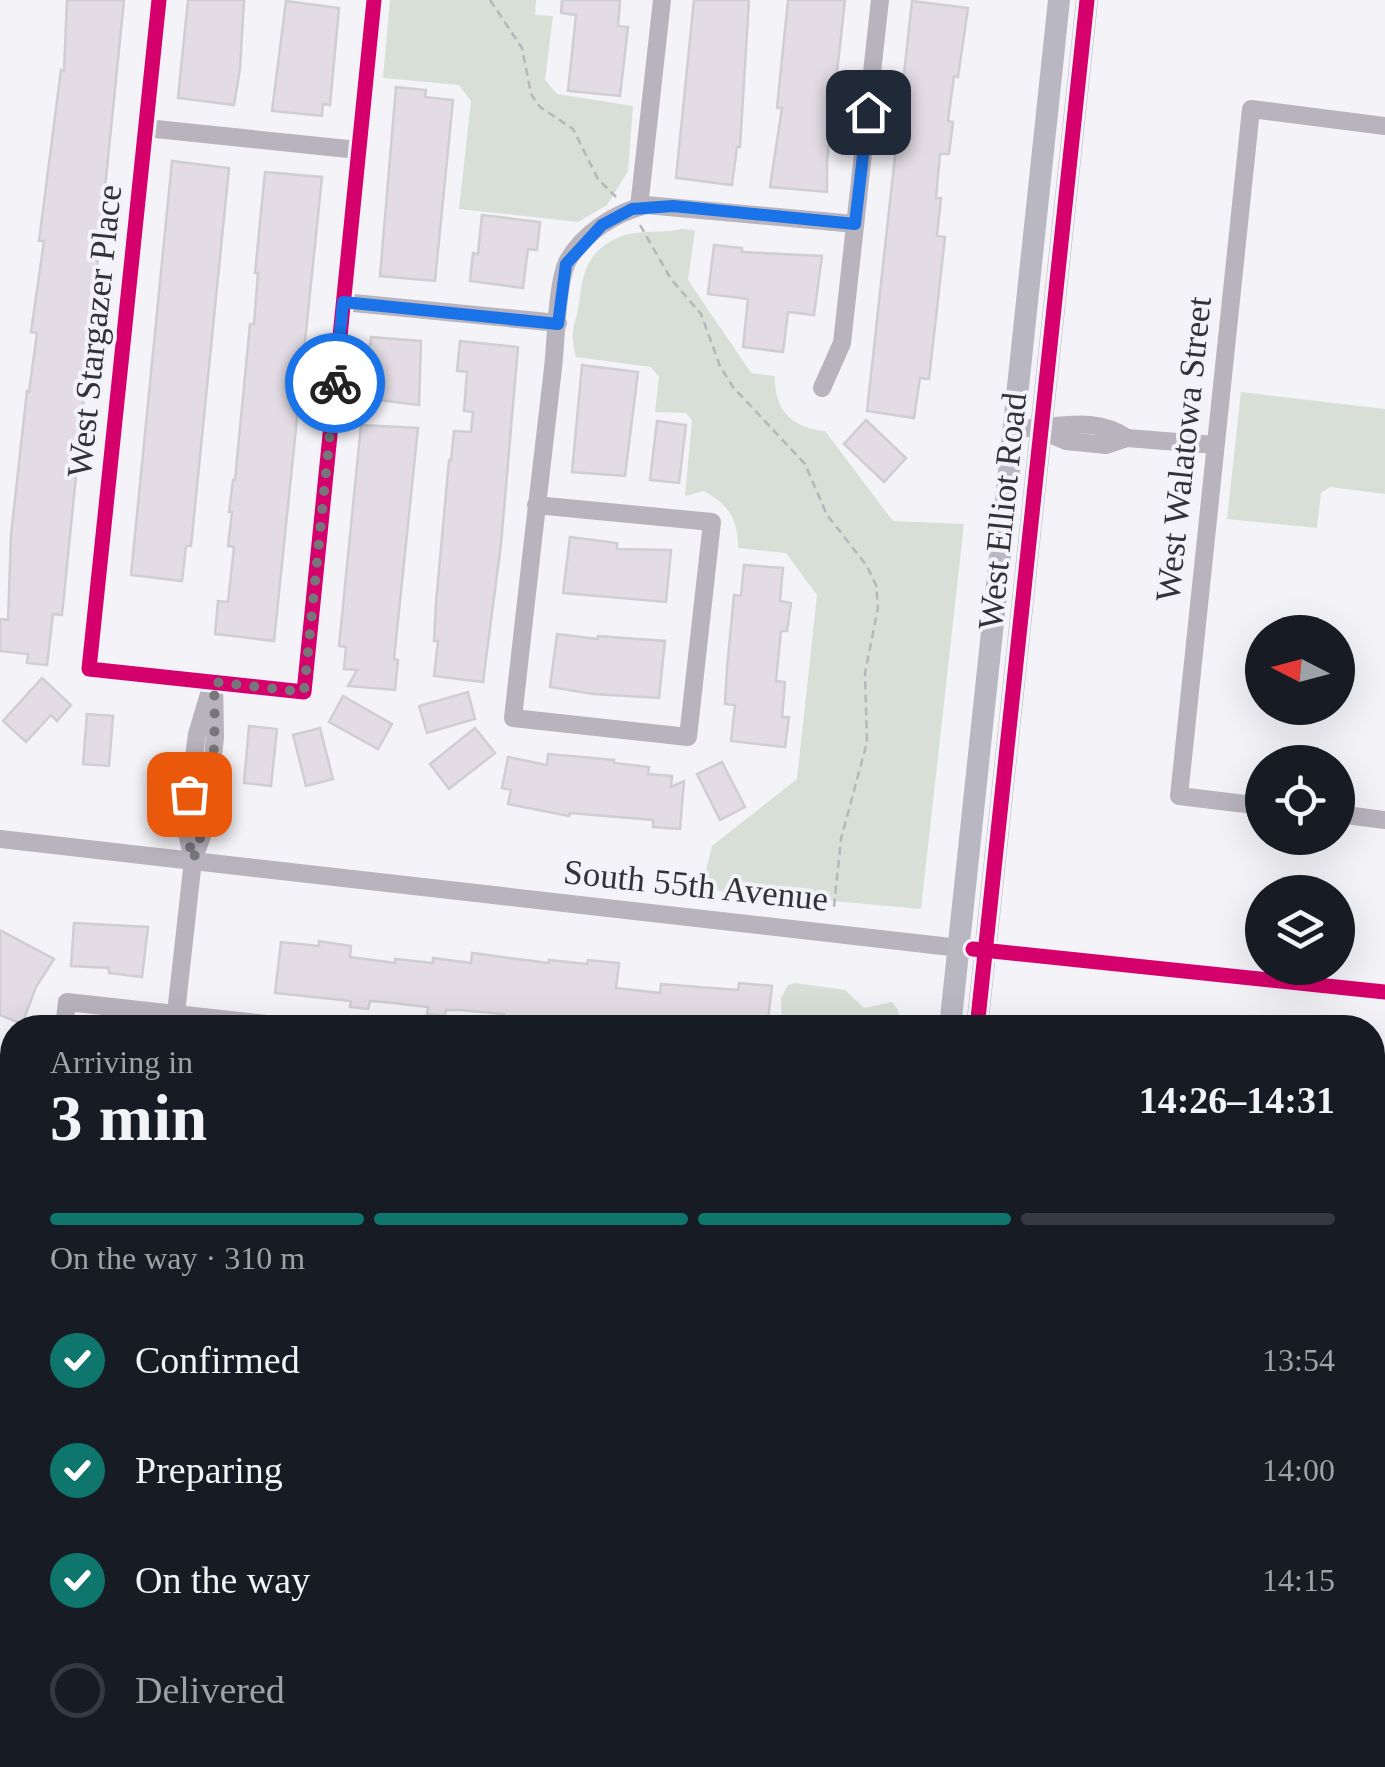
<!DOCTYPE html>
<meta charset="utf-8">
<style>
:root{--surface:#171b24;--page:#20242c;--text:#f1f3f6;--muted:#9ea1a6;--line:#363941;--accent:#0f766e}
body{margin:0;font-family:Georgia,serif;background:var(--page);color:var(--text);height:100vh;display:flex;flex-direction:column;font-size:38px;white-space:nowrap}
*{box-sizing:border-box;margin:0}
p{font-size:32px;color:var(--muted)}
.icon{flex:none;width:55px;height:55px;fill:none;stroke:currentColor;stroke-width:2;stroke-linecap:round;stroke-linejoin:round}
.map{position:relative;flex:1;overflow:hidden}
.details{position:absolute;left:0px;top:1015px;width:1385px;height:752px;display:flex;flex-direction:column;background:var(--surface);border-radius:40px 40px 0 0;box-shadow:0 10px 40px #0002}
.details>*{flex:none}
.needle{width:65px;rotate:276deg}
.fabs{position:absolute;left:1245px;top:615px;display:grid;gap:20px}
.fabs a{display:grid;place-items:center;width:110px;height:110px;border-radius:50%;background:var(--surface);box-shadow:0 10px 40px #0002;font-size:50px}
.pin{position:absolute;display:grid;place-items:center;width:85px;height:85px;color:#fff;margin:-42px;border-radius:20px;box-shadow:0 5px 15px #0006}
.courier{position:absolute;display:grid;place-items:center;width:100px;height:100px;margin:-50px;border:8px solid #1a73e8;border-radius:50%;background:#fff;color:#222;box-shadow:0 2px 12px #0007}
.summary em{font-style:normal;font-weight:800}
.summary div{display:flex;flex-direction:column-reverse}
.summary{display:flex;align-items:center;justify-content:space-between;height:170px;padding:0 50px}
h1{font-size:65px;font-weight:800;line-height:75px}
.bar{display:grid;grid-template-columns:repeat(4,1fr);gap:15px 10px;align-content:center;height:120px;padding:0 50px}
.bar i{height:12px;border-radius:8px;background:var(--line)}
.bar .on{background:var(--accent)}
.bar p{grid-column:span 4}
ol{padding:0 50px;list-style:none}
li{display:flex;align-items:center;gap:30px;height:110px}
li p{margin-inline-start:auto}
li .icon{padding:10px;border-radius:50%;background:var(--accent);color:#fff;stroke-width:4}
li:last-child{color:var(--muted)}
li i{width:55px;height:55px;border:5px solid var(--line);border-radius:50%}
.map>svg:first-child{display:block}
.green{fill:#d7dfd6}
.building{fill:#e3dce4;stroke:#cfced0;stroke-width:2.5}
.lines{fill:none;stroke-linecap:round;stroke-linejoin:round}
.path{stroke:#b8b6bc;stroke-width:2.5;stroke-dasharray:8 5;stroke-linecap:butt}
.minor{stroke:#b8b3bd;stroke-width:18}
.major{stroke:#b9b7c1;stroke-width:22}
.cycleway-casing{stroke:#f3f2f9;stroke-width:21}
.cycleway{stroke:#d6006c;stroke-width:15}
.done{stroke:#77767a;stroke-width:10;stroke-dasharray:0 18}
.route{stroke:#1a73e8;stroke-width:12}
.labels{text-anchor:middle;stroke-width:8;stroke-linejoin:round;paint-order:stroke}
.street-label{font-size:35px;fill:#333336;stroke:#f3f2f9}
</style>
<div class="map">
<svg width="1385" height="1767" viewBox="0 0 1385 1767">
<rect width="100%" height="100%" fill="#f4f3f8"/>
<g class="green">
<path d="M390 0H536L535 15 553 16 545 80 557 94 633 106 628 171 607 205 578 222 459 209 471 101 459 85 383 78Z"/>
<path d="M681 229 695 230 688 280 751 373 775 376C774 410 792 428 825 431L893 521 964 524 921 909 701 889 712 846 797 779 817 595 786 553 738 548C738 519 729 505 704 491L685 496 692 420 686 413 655 412 659 377 651 367 576 357C569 328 575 329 579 303 583 273 586 253 617 238 635 229 662 234 681 229Z"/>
<path d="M1241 392 1385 409V494L1330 487 1321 493 1317 528 1227 519Z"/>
<path d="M796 983 845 990 864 1008 892 1002 898 1010 900 1027H782L781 998 788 985Z"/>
</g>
<g class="building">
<path d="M67 0H124L62 615 53 614 47 665 27 663 28 654 0 651V619L8 620 11 535 27 391 29 392 37 333 31 332 44 241H39L61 70 64 71Z"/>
<path d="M188 0H244L240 69 234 105 178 98Z"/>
<path d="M562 0H620L618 26 628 27 620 96 568 91 576 15 561 13Z"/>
<path d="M694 0H749L740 147H737L732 185 676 178Z"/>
<path d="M788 0H845L827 162V192L770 187 782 108H777Z"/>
<path d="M286 1 339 8 330 105 323 104 322 116 272 111Z"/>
<path d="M912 1 968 8 958 77 954 76 948 121 953 122 949 154H940L936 198H941L937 236 945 237 929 379 920 378 914 418 867 411Z"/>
<path d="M396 87 426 90 425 97 453 100 435 281 380 276Z"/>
<path d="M172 161 229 168 191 546H186L182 581 131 575Z"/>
<path d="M265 172 322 177 274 641 215 634 218 601 228 602 234 547 228 546 232 512H229L233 480H235L250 324H254L258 273H255Z"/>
<path d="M482 215 540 222 537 250 528 249 523 288 470 281 473 253 478 254Z"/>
<path d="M714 245 742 248V252L822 256 814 315 788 312 783 352 743 347 748 299 708 294Z"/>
<path d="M371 337 421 341 419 405 363 398Z"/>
<path d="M460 341 518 347 501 544 483 682 434 676 438 641H434L436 603 449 460H451L454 431 471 432 473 412 464 411 467 372 457 371Z"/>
<path d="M582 365 638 372 625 476 572 472Z"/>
<path d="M866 420 906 458 884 482 844 444Z"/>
<path d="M657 421 686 425 679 483 650 480Z"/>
<path d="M361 425 418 428 394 659 398 660 395 690 348 686 357 670 344 669 346 647 339 646Z"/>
<path d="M570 537 617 543V549L671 550 666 602 563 593Z"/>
<path d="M744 565 783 568 780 601 791 603 787 631H781L776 681 785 682 782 717H789L785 747 731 741 735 705 725 704 727 668 734 595 741 596Z"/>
<path d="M557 634 598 639V636L665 641 659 698 593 694 550 687Z"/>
<path d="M42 678 71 705 57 721 51 715 26 742 3 721Z"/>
<path d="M468 692 475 719 427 733 419 706Z"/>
<path d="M343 696 392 724 378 749 329 722Z"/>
<path d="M87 714 113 716 109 766 83 764Z"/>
<path d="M249 726 277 729 271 786 244 783Z"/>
<path d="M320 728 333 779 306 786 293 735Z"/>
<path d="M475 728 495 753 449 789 430 764Z"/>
<path d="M548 754 614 760V763L649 767 648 774 672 776 671 787 684 781 680 829 653 827V820L570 813 569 816 508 804 511 790 502 788 508 757 547 765Z"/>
<path d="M722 762 745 807 720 820 697 774Z"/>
<path d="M74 923 148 927 142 977 109 973V968L71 966Z"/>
<path d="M0 930 54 959 36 987 22 1024 0 1015Z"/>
<path d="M319 941 351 946 350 957 395 963V959L433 963V958L471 963 472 953 549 963V960L587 964 588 960 619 963 616 988 660 993 661 984 738 990 739 983 772 986 767 1028H588L580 1027 581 1022 537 1017 536 1024 503 1020 504 1014 460 1010H446L445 1016 427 1014 428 1007 384 1002 370 1001 368 1009 350 1007 351 1001 275 993 281 942 319 946Z"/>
</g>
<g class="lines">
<g class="path">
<path d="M490 0 522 48 531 94 540 107 573 129 598 179 616 197"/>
<path d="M640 225 671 279 701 314 720 366 733 387 805 464 827 515 867 566 876 585 878 608 865 673 867 742 841 839 834 907"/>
<path d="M0 1430 12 1431"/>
<path d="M1372 1552 1385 1551"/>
</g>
<g class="minor">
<path d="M159 0 89 669 304 692 374 0"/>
<path d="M146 128 358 150"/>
<path d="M639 207 662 0"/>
<path d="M343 302 558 323"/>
<path d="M822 388 842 343 880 0"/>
<path d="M1014 428C1053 431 1091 413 1127 438"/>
<path d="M1041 430 1066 441 1106 445 1127 438 1215 445"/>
<path d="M536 505 712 522 688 737 513 718C526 601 539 485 553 368 556 342 557 283 567 262 583 233 615 213 646 205L855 224"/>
<path d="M1262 806 1179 796 1251 109 1385 126"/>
<path d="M1338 814 1385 820"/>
<path d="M0 839 986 951 1385 992"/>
<path d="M193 860 185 824 197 734 209 694"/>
<path d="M176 1013 193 860 206 825 215 737 214 681"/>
<path d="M64 1028 67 1002 304 1028"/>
<path d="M1372 1055 1385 1064"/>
<path d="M1372 1274 1385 1147"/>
<path d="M1372 1387 1385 1388"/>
<path d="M0 1648 12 1528"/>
<path d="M0 1728 12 1731"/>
<path d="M223 1755 324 1767"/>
<path d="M460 1767 461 1755"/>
<path d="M700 1767 701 1755"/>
<path d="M1090 1767 1091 1755"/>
<path d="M1320 1767 1321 1755"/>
</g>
<g class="major">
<path d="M950 1028 1059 0"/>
<path d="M977 1028 1087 0"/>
<path d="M885 1767 886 1755"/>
</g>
<g class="cycleway-casing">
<g id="cycleway">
<path d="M159 0 89 669 304 692 374 0"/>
<path d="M973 949 1385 992"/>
<path d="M977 1028 1087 0"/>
</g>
</g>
<use href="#cycleway" class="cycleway"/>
</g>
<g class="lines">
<path class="done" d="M189 794 185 824 193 860C214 803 216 742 214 682L304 692 335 383"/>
<path class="route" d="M335 383 343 302 558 324 566 264 602 225 632 209 673 206 855 224 868 112"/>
</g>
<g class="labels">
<g class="street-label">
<text transform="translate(94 331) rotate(-84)" y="12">West Stargazer Place</text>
<text transform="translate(1183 449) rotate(-84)" y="12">West Walatowa Street</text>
<text transform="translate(1002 511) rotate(-84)" y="12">West Elliot Road</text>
<text transform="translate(696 885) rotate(6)" y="12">South 55th Avenue</text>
</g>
</g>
</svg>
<div class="fabs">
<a><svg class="needle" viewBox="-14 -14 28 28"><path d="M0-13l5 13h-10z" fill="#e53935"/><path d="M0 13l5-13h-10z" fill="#9ea1a6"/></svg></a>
<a><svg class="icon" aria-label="locate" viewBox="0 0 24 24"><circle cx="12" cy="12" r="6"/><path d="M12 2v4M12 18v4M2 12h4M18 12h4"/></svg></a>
<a><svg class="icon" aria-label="layers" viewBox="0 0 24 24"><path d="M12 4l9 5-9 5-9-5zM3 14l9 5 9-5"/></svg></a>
</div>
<div class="pin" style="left:189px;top:794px;background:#ea580c"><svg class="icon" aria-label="bag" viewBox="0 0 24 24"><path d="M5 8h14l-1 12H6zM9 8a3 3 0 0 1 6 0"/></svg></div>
<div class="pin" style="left:868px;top:112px;background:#1f2937"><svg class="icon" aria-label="home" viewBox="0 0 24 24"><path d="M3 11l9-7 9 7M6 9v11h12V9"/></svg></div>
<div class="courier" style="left:335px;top:383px"><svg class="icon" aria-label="bike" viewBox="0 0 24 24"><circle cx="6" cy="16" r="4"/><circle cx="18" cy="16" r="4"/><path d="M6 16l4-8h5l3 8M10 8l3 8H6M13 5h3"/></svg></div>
<section class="details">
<div class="summary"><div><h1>3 min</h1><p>Arriving in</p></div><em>14:26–14:31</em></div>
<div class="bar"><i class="on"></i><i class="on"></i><i class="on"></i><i></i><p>On the way · 310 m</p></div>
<ol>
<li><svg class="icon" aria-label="check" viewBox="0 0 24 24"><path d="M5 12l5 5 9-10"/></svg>Confirmed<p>13:54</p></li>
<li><svg class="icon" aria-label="check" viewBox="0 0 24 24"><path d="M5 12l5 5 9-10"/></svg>Preparing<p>14:00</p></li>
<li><svg class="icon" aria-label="check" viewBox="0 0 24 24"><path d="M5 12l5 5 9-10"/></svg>On the way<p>14:15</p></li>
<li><i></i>Delivered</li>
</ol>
</section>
</div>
